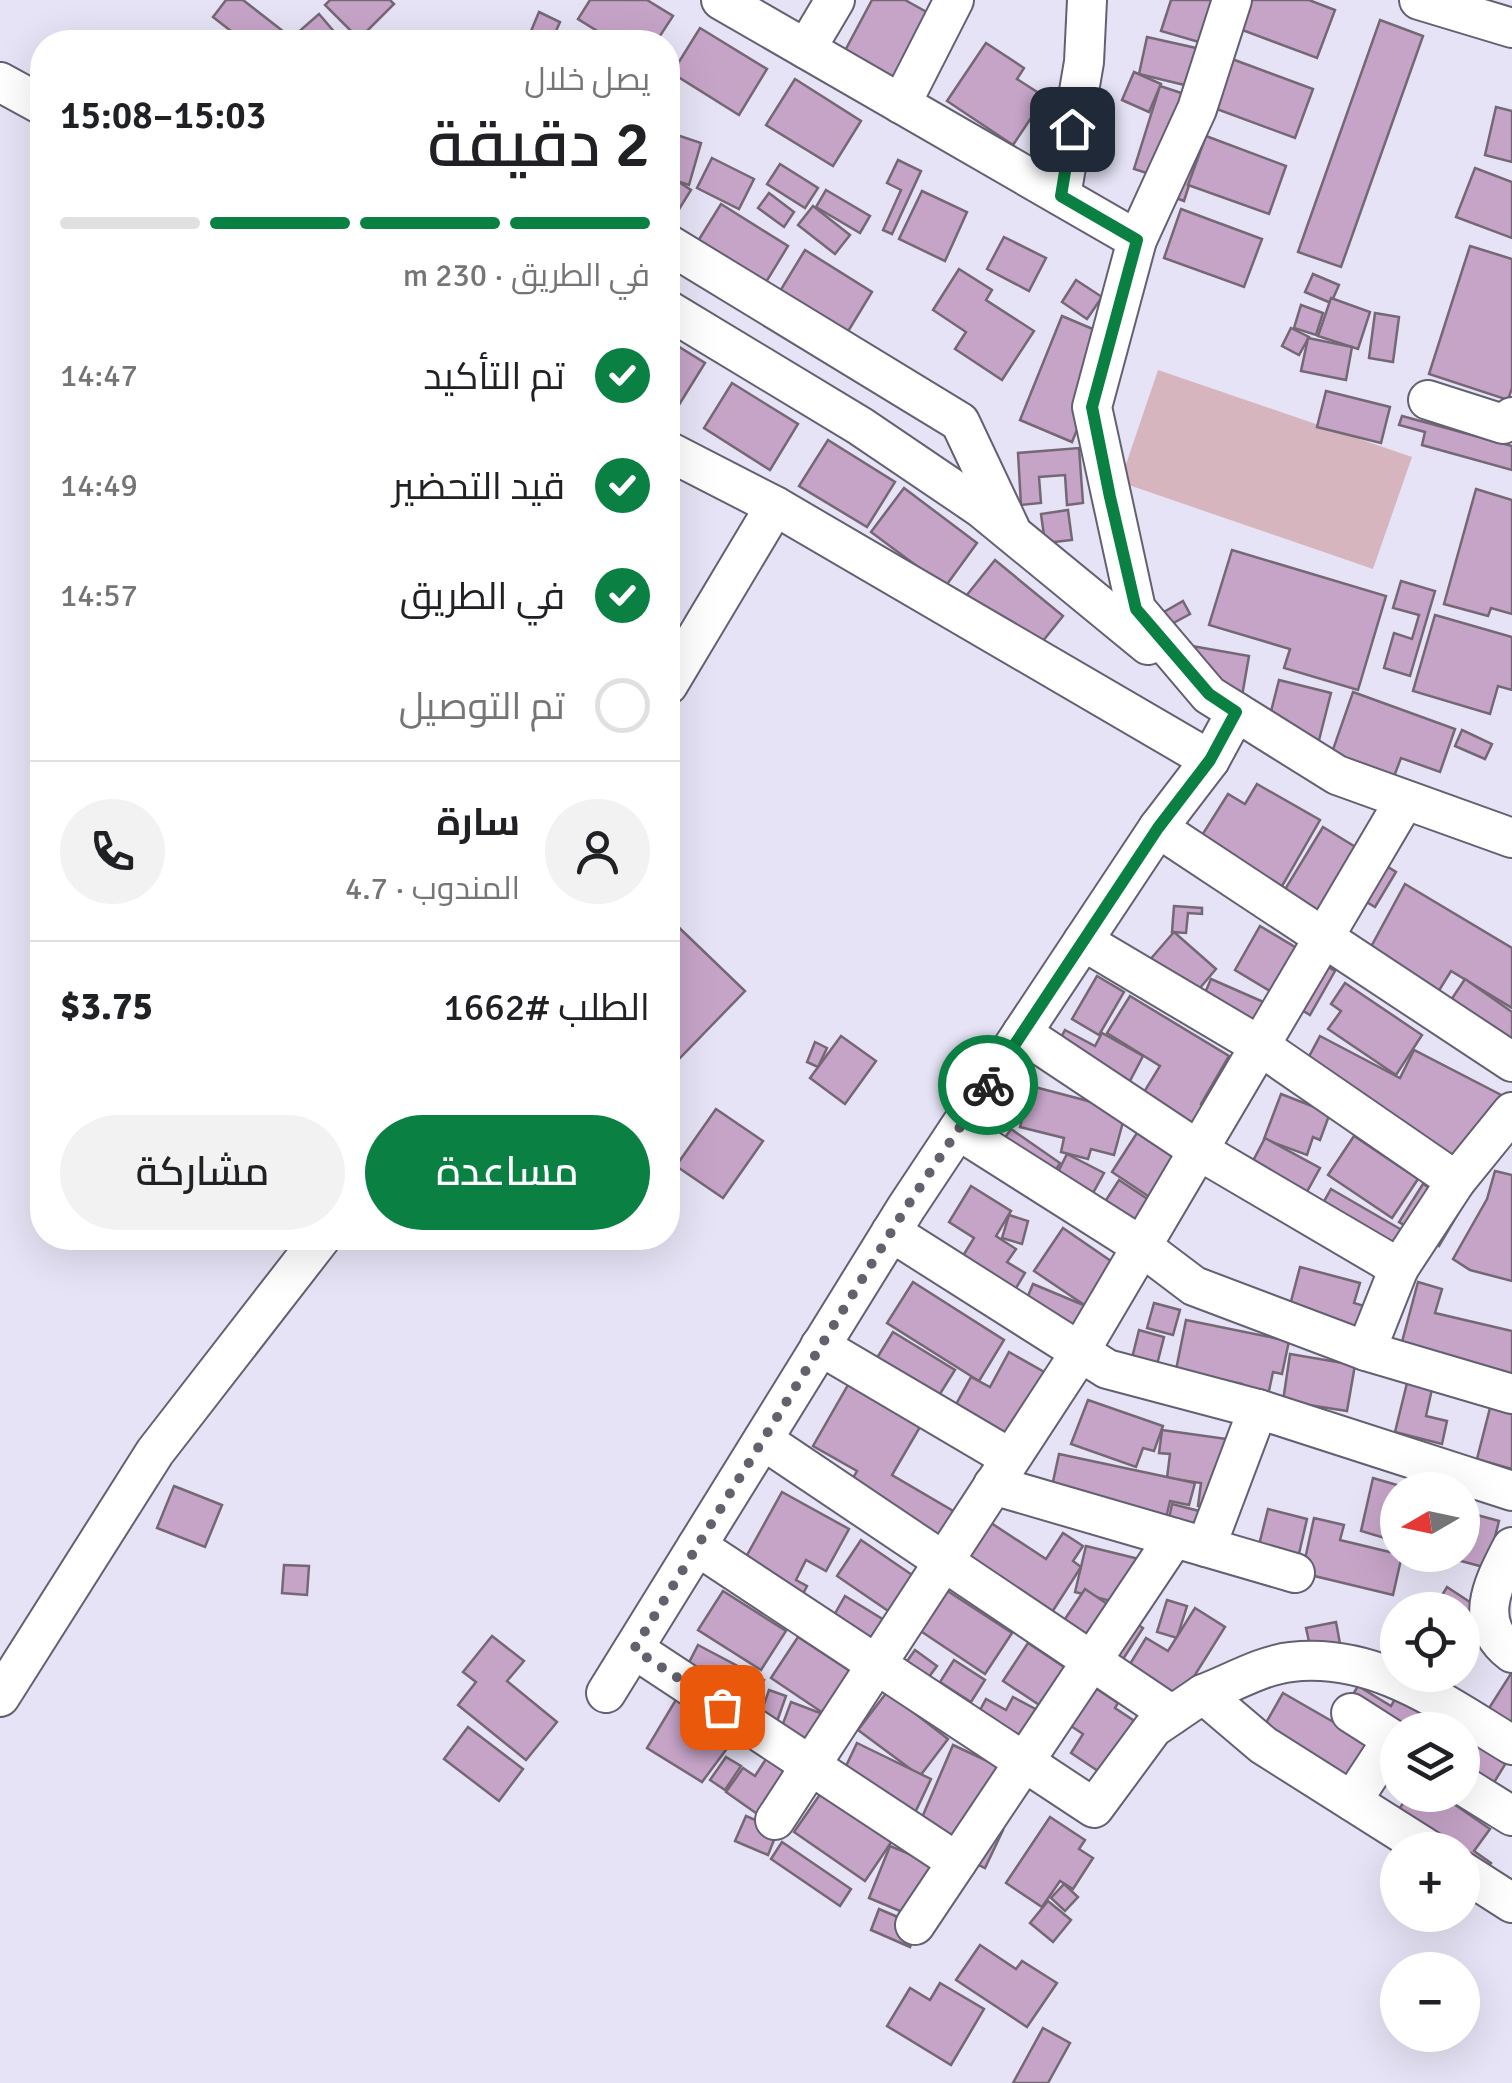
<!DOCTYPE html>
<html lang="ar">
<meta charset="utf-8">
<style>
:root{--surface:#fff;--page:#f2f2f2;--text:#202124;--muted:#757577;--line:#e0e0e0;--accent:#0b8043}
body{margin:0;font-family:Signika,Cairo,sans-serif;background:var(--page);color:var(--text);direction:rtl;height:100vh;display:flex;flex-direction:column;font-size:38px;white-space:nowrap}
*{box-sizing:border-box;margin:0}
p{font-size:32px;color:var(--muted)}
.icon{flex:none;width:55px;height:55px;fill:none;stroke:currentColor;stroke-width:2;stroke-linecap:round;stroke-linejoin:round}
.map{position:relative;flex:1;overflow:hidden;direction:ltr}
.panel{position:absolute;left:30px;top:30px;width:650px;height:1220px;display:flex;flex-direction:column;background:var(--surface);border-radius:40px;box-shadow:0 10px 40px #0002;direction:rtl}
.panel>*{flex:none}
.needle{width:65px;rotate:261deg}
.controls{position:absolute;left:1380px;top:1472px;display:grid;gap:20px}
.controls a{display:grid;place-items:center;width:100px;height:100px;border-radius:50%;background:var(--surface);box-shadow:0 10px 40px #0002;font-size:50px}
.pin{position:absolute;display:grid;place-items:center;width:85px;height:85px;color:#fff;margin:-42px;border-radius:20px;box-shadow:0 5px 15px #0006}
.courier{position:absolute;display:grid;place-items:center;width:100px;height:100px;margin:-50px;border:8px solid #0b8043;border-radius:50%;background:#fff;color:#222;box-shadow:0 2px 12px #0007}
.summary em{font-style:normal;font-weight:600}
.summary div{display:flex;flex-direction:column-reverse}
.summary{display:flex;align-items:center;justify-content:space-between;height:170px;padding:0 30px}
h1{font-size:65px;font-weight:600;line-height:75px}
.bar{display:grid;grid-template-columns:repeat(4,1fr);gap:15px 10px;align-content:center;height:120px;padding:0 30px}
.bar i{height:12px;border-radius:8px;background:var(--line)}
.bar .on{background:var(--accent)}
.bar p{grid-column:span 4}
.line{display:flex;align-items:center;gap:25px;padding:0 30px;border-top:2px solid var(--line)}
.line div{flex:1}
.round{display:grid;place-items:center;flex:none;width:105px;height:105px;border-radius:52px;background:var(--page)}
ol{padding:0 30px;list-style:none}
li{display:flex;align-items:center;gap:30px;height:110px}
li p{margin-inline-start:auto}
li .icon{padding:10px;border-radius:50%;background:var(--accent);color:#fff;stroke-width:4}
li:last-child{color:var(--muted)}
li i{width:55px;height:55px;border:5px solid var(--line);border-radius:50%}
.button{display:flex;gap:20px;margin-top:auto;padding:20px 30px}
.button a{flex:1;height:115px;border-radius:60px;background:var(--accent);color:#fff;font-size:40px;font-weight:600;line-height:115px;text-align:center}
.button a+a{background:var(--page);color:var(--text)}
.map>svg:first-child{display:block}
.green{fill:#d7b5bf}
.building{fill:#c6a4c8;stroke:#756875;stroke-width:2.5}
.lines{fill:none;stroke-linecap:round;stroke-linejoin:round}
.minor-casing{stroke:#636171;stroke-width:42}
.minor{stroke:#fff;stroke-width:38}
.done{stroke:#62616c;stroke-width:10;stroke-dasharray:0 18}
.route{stroke:#0b8043;stroke-width:12}
</style>
<div class="map">
<svg width="1512" height="2083" viewBox="0 0 1512 2083">
<rect width="100%" height="100%" fill="#e5e3f5"/>
<path class="green" d="M1158 370 1412 457 1373 569 1120 482Z"/>
<g class="building">
<path d="M226 0H243L297 42H245L213 17Z"/>
<path d="M330 0H390L394 4 359 39 325 5Z"/>
<path d="M590 0H647L673 16 656 42H615L578 19Z"/>
<path d="M872 0H905L932 15 893 90 839 62Z"/>
<path d="M1171 0H1223L1209 45 1161 31Z"/>
<path d="M1247 0H1309L1335 10 1317 58 1237 28Z"/>
<path d="M539 12 560 22 551 42 529 36Z"/>
<path d="M319 14 343 42H302L295 35Z"/>
<path d="M1380 20 1423 36 1341 267 1298 252Z"/>
<path d="M700 28 767 69 739 115 672 73Z"/>
<path d="M1147 37 1214 52 1205 90 1139 74Z"/>
<path d="M986 43 1024 68 1017 79 1045 97 1013 145 947 101Z"/>
<path d="M1232 59 1313 89 1295 138 1214 108Z"/>
<path d="M1134 72 1161 84 1149 112 1122 100Z"/>
<path d="M795 79 861 121 833 166 766 125Z"/>
<path d="M1160 86 1215 104 1184 201 1168 195 1150 174 1134 169Z"/>
<path d="M1496 107 1512 111V162L1485 155Z"/>
<path d="M668 132 701 143 689 185 668 178Z"/>
<path d="M1206 136 1286 166 1269 214 1188 185Z"/>
<path d="M712 158 754 179 739 209 697 188Z"/>
<path d="M898 160 921 171 892 234 883 230 901 190 887 183Z"/>
<path d="M780 164 818 188 805 208 767 184Z"/>
<path d="M1475 168 1512 182V238L1456 217Z"/>
<path d="M668 175 691 190 668 227Z"/>
<path d="M826 190 870 216 860 233 816 207Z"/>
<path d="M922 191 967 212 945 261 899 239Z"/>
<path d="M769 193 794 212 784 227 758 208Z"/>
<path d="M721 204 788 246 760 292 693 249Z"/>
<path d="M813 206 850 235 835 254 798 225Z"/>
<path d="M1181 209 1262 239 1244 287 1164 258Z"/>
<path d="M1004 237 1046 258 1029 291 987 269Z"/>
<path d="M1470 246 1512 259V388L1508 400 1429 374Z"/>
<path d="M805 250 872 292 844 338 777 296Z"/>
<path d="M959 269 992 290 986 300 1034 331 1002 380 955 349 966 332 933 310Z"/>
<path d="M1313 274 1339 285 1331 303 1305 292Z"/>
<path d="M1076 280 1102 297 1087 319 1062 302Z"/>
<path d="M1331 298 1370 312 1358 349 1318 336Z"/>
<path d="M1301 305 1323 313 1316 335 1294 328Z"/>
<path d="M1375 313 1399 317 1393 362 1369 358Z"/>
<path d="M1062 316 1114 338 1072 442 1020 420Z"/>
<path d="M1291 328 1309 337 1299 355 1282 346Z"/>
<path d="M1308 338 1352 347 1346 380 1301 371Z"/>
<path d="M668 340 705 363 677 408 668 403Z"/>
<path d="M732 383 798 424 770 470 704 428Z"/>
<path d="M1326 391 1390 407 1381 443 1317 427Z"/>
<path d="M1402 416 1512 446V470L1422 445 1425 432 1399 425Z"/>
<path d="M828 440 895 482 867 527 799 486Z"/>
<path d="M1079 448 1083 503 1067 505 1065 475 1039 477 1041 503 1021 505 1018 453Z"/>
<path d="M904 488 977 543 945 587 871 532Z"/>
<path d="M1476 489 1512 500V614L1491 608 1488 616 1444 604Z"/>
<path d="M1068 510 1072 540 1045 543 1041 514Z"/>
<path d="M1232 550 1386 596 1358 690 1284 668 1290 649 1209 625Z"/>
<path d="M995 560 1063 616 1034 652 966 596Z"/>
<path d="M1401 581 1435 591 1410 676 1384 668 1394 633 1412 639 1419 615 1393 608Z"/>
<path d="M1183 601 1190 614 1164 628 1157 616Z"/>
<path d="M1435 615 1512 637V690L1498 686 1490 714 1413 691Z"/>
<path d="M1192 646 1249 656 1242 696 1185 685Z"/>
<path d="M1279 680 1331 693 1318 744 1266 731Z"/>
<path d="M1353 692 1455 729 1440 772 1401 758 1390 787 1328 764Z"/>
<path d="M1462 730 1492 744 1485 759 1455 746Z"/>
<path d="M1257 784 1320 820 1270 907 1187 859 1228 794 1245 804Z"/>
<path d="M1323 827 1396 872 1375 907 1348 891 1319 938 1273 909Z"/>
<path d="M1405 884 1512 948V1008L1451 971 1427 1010 1359 969Z"/>
<path d="M1174 906 1202 908V914L1188 913 1186 933 1172 932Z"/>
<path d="M668 917 745 991 679 1059 668 1048Z"/>
<path d="M1260 926 1335 971 1310 1015 1235 970Z"/>
<path d="M1174 932 1216 969 1184 1007 1141 970Z"/>
<path d="M1097 976 1124 992 1099 1035 1072 1019Z"/>
<path d="M1211 979 1268 1004 1252 1041 1195 1016Z"/>
<path d="M1465 979 1512 1012V1068L1439 1018Z"/>
<path d="M1345 983 1422 1035 1396 1075 1328 1029 1341 1011 1331 1004Z"/>
<path d="M1130 996 1229 1056 1201 1104 1214 1112 1193 1147 1133 1110 1160 1066 1107 1033Z"/>
<path d="M1065 1030 1095 1046 1102 1033 1143 1056 1121 1098 1049 1060Z"/>
<path d="M841 1036 876 1061 845 1104 810 1078Z"/>
<path d="M1320 1036 1400 1078 1414 1050 1507 1098 1469 1172 1296 1081Z"/>
<path d="M815 1042 827 1048 818 1067 807 1062Z"/>
<path d="M1031 1086 1126 1111 1114 1155 1091 1149 1088 1159 1061 1152 1064 1138 1020 1127Z"/>
<path d="M1281 1094 1330 1113 1320 1140 1313 1137 1307 1155 1264 1139Z"/>
<path d="M716 1109 763 1141 723 1198 676 1166Z"/>
<path d="M1011 1129 1060 1163 1053 1175 990 1159Z"/>
<path d="M1137 1133 1185 1165 1160 1204 1112 1172Z"/>
<path d="M1354 1136 1418 1179 1392 1218 1328 1175Z"/>
<path d="M1265 1138 1320 1168 1298 1208 1244 1178Z"/>
<path d="M1067 1154 1104 1173 1093 1193 1057 1174Z"/>
<path d="M1495 1171 1512 1175V1281L1470 1270 1453 1259 1487 1199Z"/>
<path d="M1119 1180 1167 1212 1168 1233 1076 1214 1101 1208Z"/>
<path d="M1423 1184 1462 1207 1439 1246 1399 1222Z"/>
<path d="M971 1186 1011 1211 996 1236 1016 1249 1007 1262 1025 1273 1003 1310 961 1259 974 1238 949 1222Z"/>
<path d="M1331 1189 1426 1244 1383 1248 1310 1226Z"/>
<path d="M1009 1215 1028 1221 1022 1244 1002 1238Z"/>
<path d="M1063 1228 1140 1281 1111 1323 1034 1271Z"/>
<path d="M1300 1267 1360 1283 1354 1303 1371 1308 1366 1330 1289 1309Z"/>
<path d="M913 1282 1004 1340 979 1381 887 1323Z"/>
<path d="M1418 1282 1442 1289 1435 1313 1512 1331V1382L1399 1353Z"/>
<path d="M1033 1284 1093 1309 1075 1354 1014 1329Z"/>
<path d="M1154 1303 1180 1310 1173 1335 1147 1328Z"/>
<path d="M1186 1320 1289 1341 1282 1374 1273 1372 1263 1419 1235 1414 1242 1384 1176 1370Z"/>
<path d="M1139 1330 1164 1337 1152 1384 1127 1378Z"/>
<path d="M893 1332 955 1370 928 1413 867 1374Z"/>
<path d="M1009 1352 1046 1373 1003 1451 947 1421 971 1377 990 1387Z"/>
<path d="M1290 1354 1355 1365 1347 1411 1283 1401Z"/>
<path d="M1407 1383 1432 1389 1426 1416 1447 1421 1442 1444 1395 1432Z"/>
<path d="M848 1385 920 1427 892 1475 960 1515 937 1553 842 1497 857 1471 813 1446Z"/>
<path d="M1088 1400 1163 1426 1154 1451 1143 1448 1136 1467 1071 1444Z"/>
<path d="M1491 1404 1512 1410V1469L1477 1459Z"/>
<path d="M1162 1430 1241 1441 1221 1510 1198 1506 1201 1483 1167 1478 1170 1454 1159 1453Z"/>
<path d="M1059 1454 1195 1483 1189 1505 1170 1501 1164 1527 1051 1491Z"/>
<path d="M1373 1478 1414 1490H1398V1542L1361 1531Z"/>
<path d="M174 1486 222 1505 205 1547 157 1528Z"/>
<path d="M782 1492 849 1529 826 1571 806 1560 796 1580 807 1586 796 1608 736 1575Z"/>
<path d="M1172 1504 1203 1512 1197 1540 1166 1533Z"/>
<path d="M1268 1509 1307 1519 1295 1571 1255 1561Z"/>
<path d="M1462 1511 1499 1521 1487 1568 1446 1557 1462 1555Z"/>
<path d="M1314 1518 1344 1525 1340 1540 1402 1555 1393 1595 1302 1573Z"/>
<path d="M985 1519 1046 1559 1063 1533 1083 1546 1073 1561 1081 1567 1045 1623 956 1566Z"/>
<path d="M861 1540 921 1581 897 1617 837 1576Z"/>
<path d="M1086 1546 1159 1564 1147 1610 1075 1592Z"/>
<path d="M284 1565 309 1566 307 1595 282 1593Z"/>
<path d="M1447 1587 1476 1606 1462 1627V1610H1433Z"/>
<path d="M1085 1589 1143 1628 1118 1667 1059 1628Z"/>
<path d="M946 1590 1012 1633 985 1674 919 1630Z"/>
<path d="M723 1591 786 1631 761 1670 698 1630Z"/>
<path d="M845 1596 884 1620 868 1647 829 1624Z"/>
<path d="M1167 1600 1187 1606 1177 1638 1157 1632Z"/>
<path d="M1195 1608 1225 1627 1173 1710 1122 1677 1146 1638 1168 1651Z"/>
<path d="M1336 1622 1341 1649 1312 1655 1306 1628Z"/>
<path d="M492 1636 524 1661 507 1681 557 1722 526 1760 458 1705 476 1682 463 1672Z"/>
<path d="M798 1637 859 1677 832 1719 771 1678Z"/>
<path d="M1028 1643 1118 1703 1115 1708 1136 1722 1113 1781 1071 1753 1083 1734 1003 1681Z"/>
<path d="M698 1645 764 1680 746 1714 680 1680Z"/>
<path d="M915 1650 937 1666 920 1689 898 1674Z"/>
<path d="M954 1660 985 1680 971 1702 940 1682Z"/>
<path d="M1512 1672V1730L1486 1713Z"/>
<path d="M1358 1686 1391 1706 1400 1690 1509 1758 1482 1802 1462 1790V1730H1398L1341 1714Z"/>
<path d="M769 1690 786 1696 773 1733 756 1727Z"/>
<path d="M887 1692 948 1739 920 1776 858 1730Z"/>
<path d="M1283 1693 1382 1750 1358 1794 1259 1735Z"/>
<path d="M1013 1697 1058 1721 1037 1762 971 1727 986 1699 1006 1710Z"/>
<path d="M677 1698 737 1735 702 1782 647 1748Z"/>
<path d="M791 1702 844 1722 827 1765 775 1745Z"/>
<path d="M468 1727 523 1769 499 1801 444 1759Z"/>
<path d="M857 1743 931 1779 911 1821 837 1785Z"/>
<path d="M953 1745 1013 1773 989 1823 1003 1830 985 1868 915 1834Z"/>
<path d="M726 1757 741 1766 725 1790 710 1780Z"/>
<path d="M766 1759 805 1786 777 1828 726 1792 743 1768 755 1776Z"/>
<path d="M821 1793 892 1841 865 1881 794 1832Z"/>
<path d="M1409 1795H1441L1490 1829 1474 1851 1491 1863 1481 1878 1462 1865V1850H1442L1394 1816Z"/>
<path d="M746 1816 778 1830 768 1855 735 1841Z"/>
<path d="M1050 1817 1085 1840 1079 1849 1093 1858 1073 1889 1060 1881 1042 1907 1006 1883Z"/>
<path d="M782 1842 851 1889 840 1906 771 1859Z"/>
<path d="M890 1846 958 1874 936 1926 869 1898Z"/>
<path d="M1064 1884 1078 1897 1065 1911 1051 1898Z"/>
<path d="M1048 1901 1071 1920 1053 1942 1030 1923Z"/>
<path d="M879 1909 919 1926 910 1947 871 1930Z"/>
<path d="M980 1945 1016 1969 1022 1961 1057 1983 1027 2027 956 1980Z"/>
<path d="M940 1983 984 2009 951 2065 887 2026 910 1988 930 2000Z"/>
<path d="M1043 2028 1070 2043 1048 2083H1013Z"/>
</g>
<g class="lines">
<g class="minor-casing">
<g id="minor">
<path d="M721 0 1137 240"/>
<path d="M1232 0 1197 109 1137 240 1092 407 1136 609 1209 695 1337 775 1512 838"/>
<path d="M1419 0 1512 28"/>
<path d="M806 49 835 0"/>
<path d="M0 82 42 105"/>
<path d="M901 104 954 0"/>
<path d="M1061 196 1084 62 1087 0"/>
<path d="M668 244 960 422 1010 528"/>
<path d="M668 310 860 426 981 508 1148 645"/>
<path d="M1428 400 1503 424 1512 417"/>
<path d="M668 451 775 506 1210 760"/>
<path d="M668 685 775 506"/>
<path d="M1158 828 1512 1062"/>
<path d="M1083 941 1260 1046 1456 1181"/>
<path d="M1022 1033 1198 1150 1399 1268 1456 1181 1512 1112"/>
<path d="M958 1130 1141 1246 1194 1286 1366 1351 1512 1394"/>
<path d="M891 1232 1107 1369 1258 1409 1512 1491"/>
<path d="M820 1346 1010 1458"/>
<path d="M1366 1351 1399 1268"/>
<path d="M763 1440 1172 1715"/>
<path d="M993 1485 1295 1573"/>
<path d="M697 1546 1094 1808 1153 1728 1203 1694 1263 1745 1429 1850"/>
<path d="M1206 1547 1258 1409"/>
<path d="M1512 1547C1493 1584 1472 1622 1512 1653"/>
<path d="M634 1649 957 1862"/>
<path d="M606 1693 906 1208 1158 828 1210 760 1236 712"/>
<path d="M1203 1694C1230 1684 1262 1665 1291 1662 1375 1652 1444 1704 1512 1745"/>
<path d="M0 1697 155 1452 321 1238"/>
<path d="M1351 1713 1398 1743"/>
<path d="M1462 1785 1512 1816"/>
<path d="M1352 1801 1392 1740"/>
<path d="M775 1820 1070 1368 1403 803"/>
<path d="M1462 1871 1512 1903"/>
<path d="M915 1925 1174 1538"/>
</g>
</g>
<use href="#minor" class="minor"/>
</g>
<g class="lines">
<path class="done" d="M722 1707 634 1649 906 1208 988 1085"/>
<path class="route" d="M988 1085 1158 828 1210 760 1236 712 1209 694 1136 609 1110 497 1092 407 1137 240 1061 196 1072 129"/>
</g>
</svg>
<div class="controls">
<a><svg class="needle" viewBox="-14 -14 28 28"><path d="M0-13l5 13h-10z" fill="#e53935"/><path d="M0 13l5-13h-10z" fill="#757577"/></svg></a>
<a><svg class="icon" aria-label="locate" viewBox="0 0 24 24"><circle cx="12" cy="12" r="6"/><path d="M12 2v4M12 18v4M2 12h4M18 12h4"/></svg></a>
<a><svg class="icon" aria-label="layers" viewBox="0 0 24 24"><path d="M12 4l9 5-9 5-9-5zM3 14l9 5 9-5"/></svg></a>
<a>+</a>
<a>−</a>
</div>
<div class="pin" style="left:722px;top:1707px;background:#ea580c"><svg class="icon" aria-label="bag" viewBox="0 0 24 24"><path d="M5 8h14l-1 12H6zM9 8a3 3 0 0 1 6 0"/></svg></div>
<div class="pin" style="left:1072px;top:129px;background:#1f2937"><svg class="icon" aria-label="home" viewBox="0 0 24 24"><path d="M3 11l9-7 9 7M6 9v11h12V9"/></svg></div>
<div class="courier" style="left:988px;top:1085px"><svg class="icon" aria-label="bike" viewBox="0 0 24 24"><circle cx="6" cy="16" r="4"/><circle cx="18" cy="16" r="4"/><path d="M6 16l4-8h5l3 8M10 8l3 8H6M13 5h3"/></svg></div>
<section class="panel">
<div class="summary"><div><h1>2 دقيقة</h1><p>يصل خلال</p></div><em>15:03–15:08</em></div>
<div class="bar"><i class="on"></i><i class="on"></i><i class="on"></i><i></i><p>في الطريق · 230 m</p></div>
<ol>
<li><svg class="icon" aria-label="check" viewBox="0 0 24 24"><path d="M5 12l5 5 9-10"/></svg>تم التأكيد<p>14:47</p></li>
<li><svg class="icon" aria-label="check" viewBox="0 0 24 24"><path d="M5 12l5 5 9-10"/></svg>قيد التحضير<p>14:49</p></li>
<li><svg class="icon" aria-label="check" viewBox="0 0 24 24"><path d="M5 12l5 5 9-10"/></svg>في الطريق<p>14:57</p></li>
<li><i></i>تم التوصيل</li>
</ol>
<div class="line" style="height:180px"><a class="round"><svg class="icon" aria-label="person" viewBox="0 0 24 24"><circle cx="12" cy="8" r="4"/><path d="M4 21q1-7 8-7t8 7"/></svg></a><div><b>سارة</b><p>المندوب · 4.7</p></div><a class="round"><svg class="icon" aria-label="phone" viewBox="0 0 24 24"><path d="M5 4h4l2 5-3 2q2 4 5 5l2-3 5 2v4C11 20 4 13 5 4z"/></svg></a></div>
<div class="line" style="height:130px"><div>الطلب #1662</div><b>$3.75</b></div>
<div class="button"><a>مساعدة</a><a>مشاركة</a></div>
</section>
</div>
